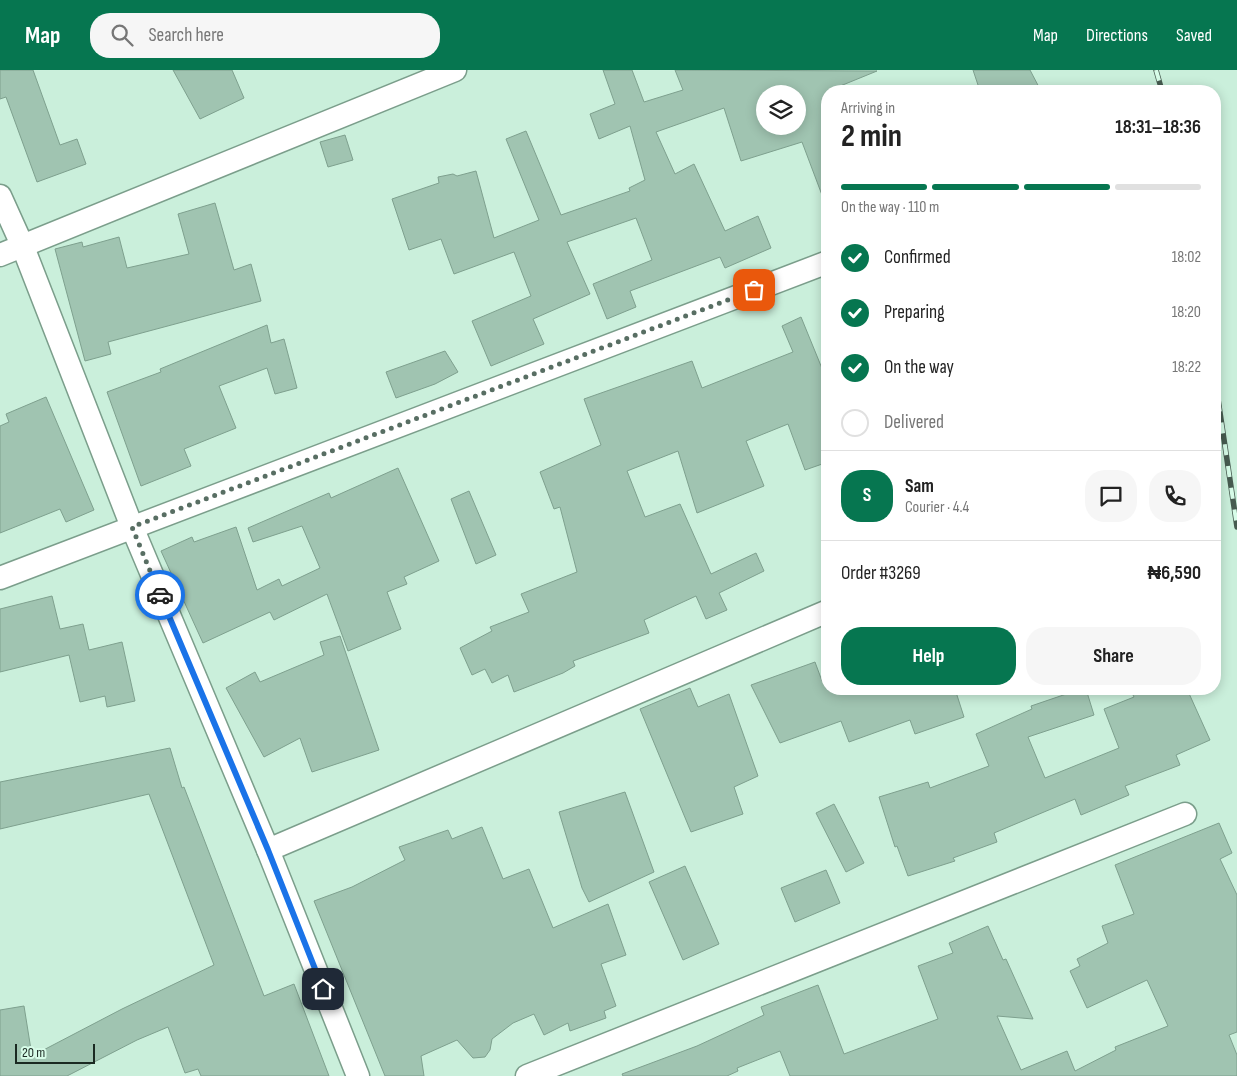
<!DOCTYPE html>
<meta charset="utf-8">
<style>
:root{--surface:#fff;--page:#f6f6f6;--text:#222;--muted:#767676;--line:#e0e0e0;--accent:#067650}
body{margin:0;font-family:"Sofia Sans Condensed",sans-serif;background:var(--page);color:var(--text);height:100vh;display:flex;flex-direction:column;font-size:19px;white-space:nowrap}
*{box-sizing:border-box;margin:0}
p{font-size:16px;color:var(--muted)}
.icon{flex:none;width:28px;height:28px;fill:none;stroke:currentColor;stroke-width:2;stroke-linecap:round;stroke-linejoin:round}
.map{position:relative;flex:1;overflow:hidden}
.details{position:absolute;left:821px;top:15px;width:400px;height:610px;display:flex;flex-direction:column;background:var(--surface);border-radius:20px;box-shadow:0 2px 12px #0003}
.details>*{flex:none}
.fabs{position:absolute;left:756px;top:15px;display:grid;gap:10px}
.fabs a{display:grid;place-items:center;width:50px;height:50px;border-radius:50%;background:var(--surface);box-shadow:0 2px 12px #0003;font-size:25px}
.scale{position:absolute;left:15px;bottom:12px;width:80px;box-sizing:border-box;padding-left:5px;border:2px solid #1b2922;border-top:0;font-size:14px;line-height:18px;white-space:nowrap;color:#1b2922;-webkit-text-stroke:4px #d7fce8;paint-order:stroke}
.pin{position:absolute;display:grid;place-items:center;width:42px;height:42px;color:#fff;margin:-21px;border-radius:10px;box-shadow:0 2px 8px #0006}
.courier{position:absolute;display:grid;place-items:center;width:50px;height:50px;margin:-25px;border:4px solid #1a73e8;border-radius:50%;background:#fff;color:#222;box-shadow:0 1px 6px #0007}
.overview em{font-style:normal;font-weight:700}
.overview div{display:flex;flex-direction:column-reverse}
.overview{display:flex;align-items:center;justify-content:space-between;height:85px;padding:0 20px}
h1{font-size:32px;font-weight:700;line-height:38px}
.bar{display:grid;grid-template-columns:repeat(4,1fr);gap:8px 5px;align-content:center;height:60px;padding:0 20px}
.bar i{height:6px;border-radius:4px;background:var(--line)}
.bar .current{background:var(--accent)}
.bar p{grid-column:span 4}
.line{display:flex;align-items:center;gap:12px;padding:0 20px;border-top:1px solid var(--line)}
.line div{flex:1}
.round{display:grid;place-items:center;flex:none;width:52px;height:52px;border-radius:20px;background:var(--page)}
ol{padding:0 20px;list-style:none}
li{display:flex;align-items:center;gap:15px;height:55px}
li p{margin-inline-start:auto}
li .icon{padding:5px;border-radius:50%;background:var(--accent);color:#fff;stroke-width:4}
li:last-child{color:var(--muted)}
li i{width:28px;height:28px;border:2px solid var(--line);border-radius:50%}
.cta{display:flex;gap:10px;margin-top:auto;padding:10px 20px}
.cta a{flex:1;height:58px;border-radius:20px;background:var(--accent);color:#fff;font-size:20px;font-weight:700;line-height:58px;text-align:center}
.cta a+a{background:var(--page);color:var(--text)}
header{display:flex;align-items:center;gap:30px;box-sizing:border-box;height:70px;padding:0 25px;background:var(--accent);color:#fff}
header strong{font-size:24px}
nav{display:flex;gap:28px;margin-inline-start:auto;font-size:18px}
.search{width:350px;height:45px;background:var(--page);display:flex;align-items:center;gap:12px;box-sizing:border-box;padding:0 18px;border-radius:20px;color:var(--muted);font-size:19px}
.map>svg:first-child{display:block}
.building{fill:#a0c4b1;stroke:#7ea08e;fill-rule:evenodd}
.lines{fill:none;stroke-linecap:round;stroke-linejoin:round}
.minor-casing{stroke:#7b9e8b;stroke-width:25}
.minor{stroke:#fff;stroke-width:22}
.rail-casing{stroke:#475b50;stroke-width:5.5}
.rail{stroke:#d7fce8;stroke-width:4;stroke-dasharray:11;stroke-linecap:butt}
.done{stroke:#586e63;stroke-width:5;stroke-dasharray:0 9}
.route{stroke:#1a73e8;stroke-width:6}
</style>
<header>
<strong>Map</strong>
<div class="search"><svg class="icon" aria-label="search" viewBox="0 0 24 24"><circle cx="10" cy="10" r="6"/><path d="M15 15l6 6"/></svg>Search here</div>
<nav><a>Map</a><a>Directions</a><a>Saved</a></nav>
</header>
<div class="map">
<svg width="1237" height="1006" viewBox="0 0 1237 1006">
<rect width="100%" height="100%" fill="#caefdb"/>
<g class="building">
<path d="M0 0H33L60 75 77 69 86 94 37 112 6 27 0 29Z"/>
<path d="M173 0H232L244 28 200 49Z"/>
<path d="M603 0H632L644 32 683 20 675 0 877 1 828 21V133H825L802 72 741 91 724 38 656 62 675 104 694 94 725 161 758 146 771 178 725 198 720 187 630 221 636 237 607 249 593 214 652 190 636 148 567 172 590 224 533 249 544 274 491 296 472 251 531 226 514 182 454 204 441 169 409 180 392 129 439 113 438 107 453 104 457 106 476 101 494 168 539 150 506 69 526 61 561 145 630 121 629 118 645 110 630 56 599 69 590 44 615 34ZM765 24H798V56H765Z"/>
<path d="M973 0H1030L1041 21H980Z"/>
<path d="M345 65 353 90 328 97 320 72Z"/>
<path d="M215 133 234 200 251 194 261 231 108 272 111 284 85 291 55 179 82 172 83 177 119 167 127 198 189 184 178 144Z"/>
<path d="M801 247 828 313V392L805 400 788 354 746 371 764 416 697 443 678 381 627 401 645 447 680 434 711 504 756 483 764 501 719 523 727 540 706 549 696 526 644 550 649 563 573 591 575 596 563 603 514 622 508 605 492 613 485 599 472 605 460 578 492 561 490 557 529 542 521 524 577 502 560 437 554 439 540 402 601 375 584 329 692 291 702 318 793 282 782 256Z"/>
<path d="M267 255 271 273 284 269 297 318 275 324 267 298 219 316 236 358 184 379 191 396 141 416 107 322 161 302 160 299Z"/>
<path d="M445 281 458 302 435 314 396 328 386 302Z"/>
<path d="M46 327 94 440 66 452 60 439 0 463V356L9 352 6 344Z"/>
<path d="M398 398 439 491 404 507 407 514 387 522 401 559 348 581 327 524 274 550 270 542 203 573 161 481 192 467 194 472 236 457 257 520 279 509 282 516 320 498 302 456 253 472 248 458 329 423 331 428Z"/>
<path d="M469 421 496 485 476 494 451 429Z"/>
<path d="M52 526 60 559 83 554 89 580 122 572 135 631 107 637 105 626 80 632 69 585 0 602V539Z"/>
<path d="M340 566 379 680 312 702 300 668 264 687 226 618 255 602 260 612 324 585 320 572Z"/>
<path d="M815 592 822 611 828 609V619H955L964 647 915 664 910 650 849 672 841 651 780 673 751 615Z"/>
<path d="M690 618 698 637 729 624 758 706 734 717 743 744 691 762 640 639Z"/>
<path d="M1081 619H1086L1094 645 1028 667 1045 708 1119 678 1104 639 1134 627 1130 619H1187L1210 670 1176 685 1180 695 1125 716 1129 725 1081 745 1075 729 994 763 997 772 953 788 955 791 908 806 897 776 895 777 879 727 928 712 930 718 989 696 976 664 1032 639 1031 636Z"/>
<path d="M170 678 182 718 184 717 264 926 294 914 329 1006H201L198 999 185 1003 168 957 137 970 67 1006H0V940L24 936 32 986 122 939 214 895 149 724 0 759V712Z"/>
<path d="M625 722 654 802 589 832 582 818 559 742Z"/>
<path d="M834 734 864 793 846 802 816 743Z"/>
<path d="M1219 753 1232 783 1220 789 1237 825V962L1229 965 1237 985V1006H790L780 981 737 998 738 1001 727 1006H623L622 1004 697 976 764 945 761 937 818 915 844 984 938 949 918 896 953 883 949 873 988 856 1003 890 1006 889 1033 949 997 946 1021 1000 1067 981 1075 1001 1116 980 1115 977 1168 956 1147 910 1087 938 1070 901 1080 896 1077 889 1108 873 1102 856 1134 844 1115 795Z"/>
<path d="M482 757 503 809 529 799 553 858 608 834 626 885 601 894 616 936 604 941 606 948 570 961 568 953 544 965 534 944 513 953 492 969 490 980 485 987 473 988 457 970 421 986 424 1006H385L314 831 352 817 405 790 399 777 448 760 452 769Z"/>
<path d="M685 796 719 874 683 890 649 812Z"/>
<path d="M826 800 840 833 795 852 781 818Z"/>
</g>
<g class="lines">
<g class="minor-casing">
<g id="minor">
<path d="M0 126 23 177 132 457 268 780 358 1006"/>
<path d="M0 185 455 0"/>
<path d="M0 508 828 192"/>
<path d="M268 780 828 541"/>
<path d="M527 1006 1185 744"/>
</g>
</g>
<use href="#minor" class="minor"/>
<g class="rail-casing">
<g id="rail">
<path d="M1156 0 1162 21"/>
<path d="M1215 309 1237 457"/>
</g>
</g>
<use href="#rail" class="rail"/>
</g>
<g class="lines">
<path class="done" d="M160 525 132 457 754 220"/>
<path class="route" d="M160 525 268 780 323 919"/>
</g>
</svg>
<div class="fabs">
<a><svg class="icon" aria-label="layers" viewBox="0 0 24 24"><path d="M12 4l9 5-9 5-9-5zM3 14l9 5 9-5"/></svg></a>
</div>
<div class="scale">20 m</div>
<div class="pin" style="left:754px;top:220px;background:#ea580c"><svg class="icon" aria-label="bag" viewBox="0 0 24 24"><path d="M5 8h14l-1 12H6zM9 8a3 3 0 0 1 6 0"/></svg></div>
<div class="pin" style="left:323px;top:919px;background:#1f2937"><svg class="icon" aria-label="home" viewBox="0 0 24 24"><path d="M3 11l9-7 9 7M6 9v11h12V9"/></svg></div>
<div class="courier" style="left:160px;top:525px"><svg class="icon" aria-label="car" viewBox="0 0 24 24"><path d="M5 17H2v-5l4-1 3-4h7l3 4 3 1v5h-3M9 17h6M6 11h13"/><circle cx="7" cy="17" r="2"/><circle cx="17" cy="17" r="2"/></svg></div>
<section class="details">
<div class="overview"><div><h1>2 min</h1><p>Arriving in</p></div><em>18:31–18:36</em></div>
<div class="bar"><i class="current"></i><i class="current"></i><i class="current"></i><i></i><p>On the way · 110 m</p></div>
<ol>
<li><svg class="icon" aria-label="check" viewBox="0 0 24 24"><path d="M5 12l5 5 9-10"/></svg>Confirmed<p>18:02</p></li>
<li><svg class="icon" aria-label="check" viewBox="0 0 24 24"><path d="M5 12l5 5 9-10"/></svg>Preparing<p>18:20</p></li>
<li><svg class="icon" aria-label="check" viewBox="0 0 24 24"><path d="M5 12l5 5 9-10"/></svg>On the way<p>18:22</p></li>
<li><i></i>Delivered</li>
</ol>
<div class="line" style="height:90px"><b class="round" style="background:var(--accent);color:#fff">S</b><div><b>Sam</b><p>Courier · 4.4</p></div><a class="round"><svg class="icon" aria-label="chat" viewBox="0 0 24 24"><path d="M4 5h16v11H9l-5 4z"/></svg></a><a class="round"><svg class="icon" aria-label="phone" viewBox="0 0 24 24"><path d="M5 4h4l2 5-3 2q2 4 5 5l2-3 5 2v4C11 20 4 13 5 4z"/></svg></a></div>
<div class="line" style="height:65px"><div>Order #3269</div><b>₦6,590</b></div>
<div class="cta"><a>Help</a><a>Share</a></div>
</section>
</div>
